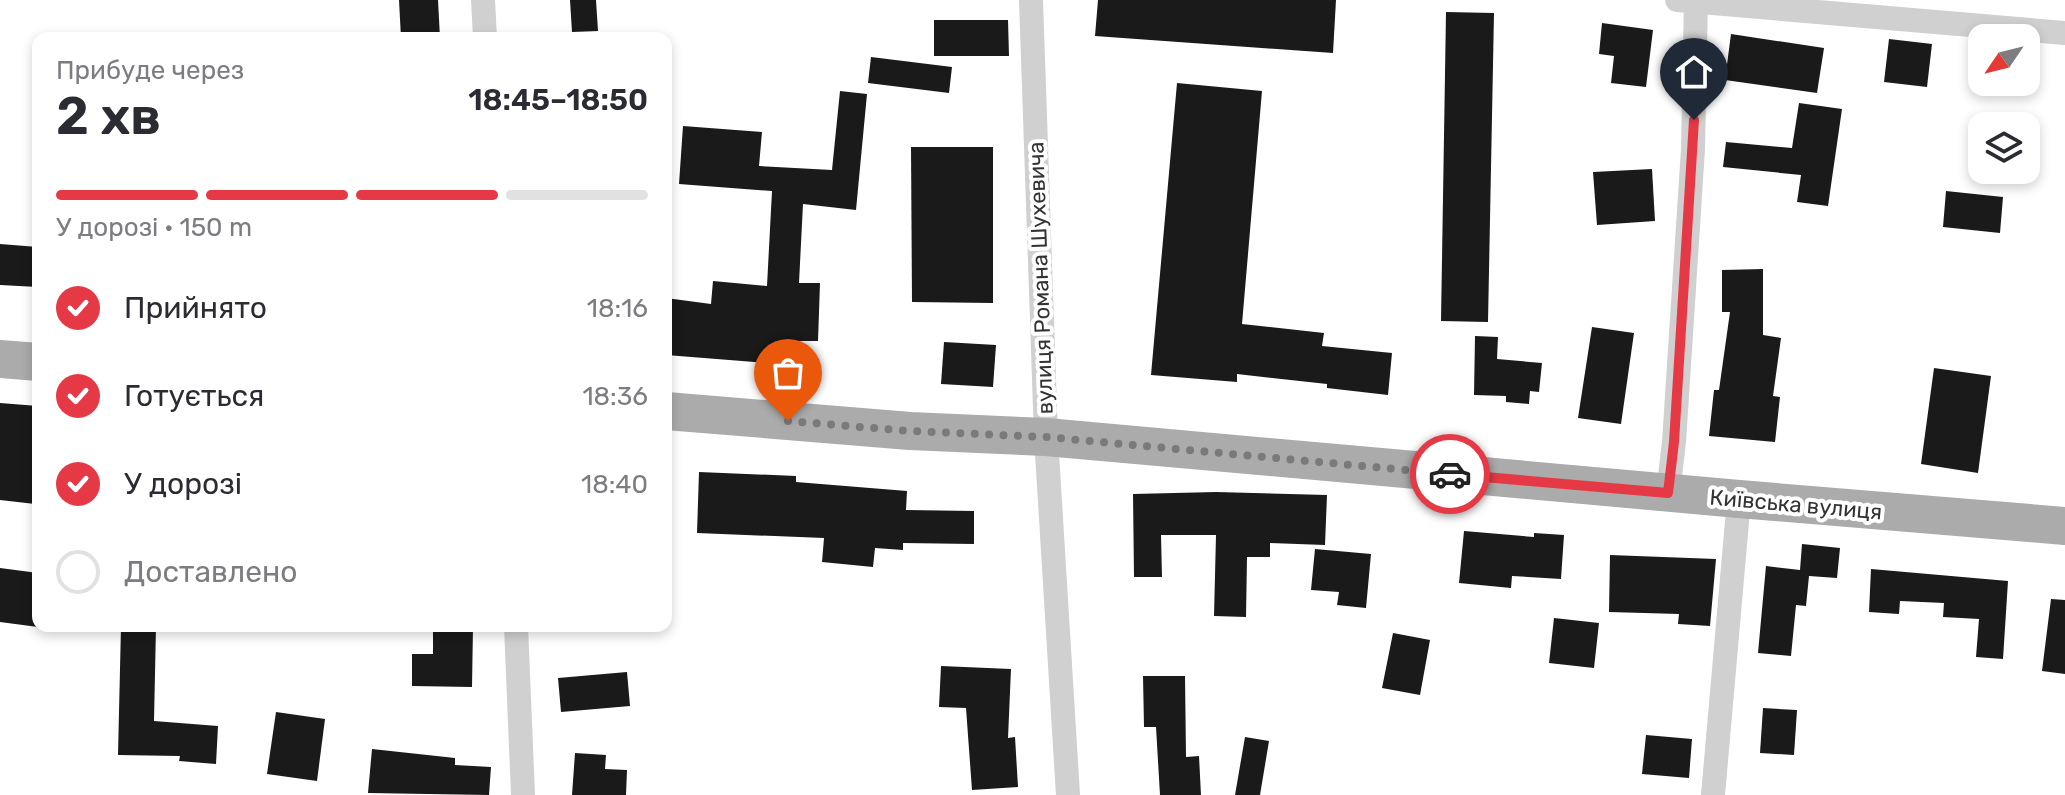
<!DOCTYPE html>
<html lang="uk">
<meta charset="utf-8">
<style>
:root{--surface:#fff;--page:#f2f2f3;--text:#2b2b33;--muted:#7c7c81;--line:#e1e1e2;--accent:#e63946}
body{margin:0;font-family:Rubik,sans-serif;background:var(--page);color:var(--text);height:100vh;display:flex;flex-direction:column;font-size:30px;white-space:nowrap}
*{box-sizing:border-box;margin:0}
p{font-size:26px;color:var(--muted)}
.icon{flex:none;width:44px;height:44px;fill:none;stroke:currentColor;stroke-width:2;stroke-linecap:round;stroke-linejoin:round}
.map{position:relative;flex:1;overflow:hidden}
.drawer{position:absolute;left:32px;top:32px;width:640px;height:600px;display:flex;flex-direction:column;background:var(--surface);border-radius:16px;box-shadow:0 4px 12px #0003}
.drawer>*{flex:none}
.needle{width:52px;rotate:235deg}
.buttons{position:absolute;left:1968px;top:24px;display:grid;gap:16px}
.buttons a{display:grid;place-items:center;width:72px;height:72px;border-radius:16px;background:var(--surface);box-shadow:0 4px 12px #0003;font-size:40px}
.pin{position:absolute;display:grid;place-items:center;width:68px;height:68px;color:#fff;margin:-82px -34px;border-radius:50% 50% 50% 0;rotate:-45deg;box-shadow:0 0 8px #0007}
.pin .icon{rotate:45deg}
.courier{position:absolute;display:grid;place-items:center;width:80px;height:80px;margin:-40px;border:6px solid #e63946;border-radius:50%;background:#fff;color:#222;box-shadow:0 2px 10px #0007}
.overview em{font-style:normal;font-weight:600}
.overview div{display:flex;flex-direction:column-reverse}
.overview{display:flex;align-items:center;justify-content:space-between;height:136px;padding:0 24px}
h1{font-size:52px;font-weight:600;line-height:60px}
.bar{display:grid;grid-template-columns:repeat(4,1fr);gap:12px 8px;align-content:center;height:96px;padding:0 24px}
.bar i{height:10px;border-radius:6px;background:var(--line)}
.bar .current{background:var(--accent)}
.bar p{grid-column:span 4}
ol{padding:0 24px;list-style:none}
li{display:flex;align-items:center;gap:24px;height:88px}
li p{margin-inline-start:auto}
li .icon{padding:8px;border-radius:50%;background:var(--accent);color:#fff;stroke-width:4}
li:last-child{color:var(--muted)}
li i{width:44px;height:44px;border:4px solid var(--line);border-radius:50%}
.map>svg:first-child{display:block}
.building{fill:#1a1a1a}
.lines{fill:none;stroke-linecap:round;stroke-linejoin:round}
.minor{stroke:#d0d0d0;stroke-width:24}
.primary{stroke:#ababab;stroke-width:38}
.done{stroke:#7a7a7a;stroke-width:8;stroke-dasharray:0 14.4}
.route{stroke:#e63946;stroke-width:10}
.labels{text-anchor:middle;stroke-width:8;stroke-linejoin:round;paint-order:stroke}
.street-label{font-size:22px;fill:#333;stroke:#fff}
</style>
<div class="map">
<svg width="2065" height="795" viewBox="0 0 2065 795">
<rect width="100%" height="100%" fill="#fff"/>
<g class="building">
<path d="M399 0H438L440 38H401Z"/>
<path d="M570 0H596L598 31 572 32Z"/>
<path d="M1098 0H1336L1333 53 1095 36Z"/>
<path d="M1446 12 1494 13 1488 322 1441 321Z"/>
<path d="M934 20H1008L1009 56H934Z"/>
<path d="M1602 23 1653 30 1646 87 1611 83 1614 56 1599 54Z"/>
<path d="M1731 34 1824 48 1817 93 1725 80Z"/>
<path d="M1889 39 1932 44 1927 87 1884 82Z"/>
<path d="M871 57 952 67 949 93 868 83Z"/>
<path d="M1177 83 1262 91 1242 324 1324 333 1322 346 1392 353 1388 395 1327 388V384L1237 374V382L1151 375Z"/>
<path d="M840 91 867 94 856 210 803 204 799 283H820L818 341H781L779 364 666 355V298L711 304 713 281 767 286 772 191 679 184 683 126 762 132 759 166 832 170Z"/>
<path d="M1799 103 1842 109 1828 206 1797 202 1801 175 1723 167 1726 142 1792 148Z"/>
<path d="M911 147H993V303L912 302Z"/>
<path d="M1652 169 1655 221 1597 225 1593 172Z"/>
<path d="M1946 191 2003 197 2000 233 1943 227Z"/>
<path d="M0 244 38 247V287L0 285Z"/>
<path d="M1763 269V335L1781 338 1773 396 1780 397 1775 442 1709 436 1714 390H1719L1730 312H1722V270Z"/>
<path d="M1592 327 1634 333 1621 424 1578 418Z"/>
<path d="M1475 336 1498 337 1497 359 1542 363 1539 392 1530 391 1529 404 1506 402V396L1474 395Z"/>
<path d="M944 342 996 345 993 387 941 384Z"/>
<path d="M1934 368 1991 376 1978 473 1921 464Z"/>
<path d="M0 403 38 406 35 504 0 500Z"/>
<path d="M699 472 796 476V482L907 491 906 510 974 511V544L903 543V550L875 548 873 567 822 562 824 538 697 533Z"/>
<path d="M1216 492 1327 495 1325 545 1270 543V557H1247L1246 617 1214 616 1216 535H1161L1162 577H1134L1133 494Z"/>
<path d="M1464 531 1534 537V533L1564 535 1561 579 1512 576 1511 588 1459 583Z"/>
<path d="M1802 544 1840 548 1837 578 1809 576 1806 606 1796 605 1791 656 1758 653 1766 566 1800 570Z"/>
<path d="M1315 549 1371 554 1366 608 1337 605 1339 592 1311 590Z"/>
<path d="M1610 555 1716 559 1710 626 1678 624 1679 614 1609 612Z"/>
<path d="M0 568 38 573V627L0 622Z"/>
<path d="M1871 569 2008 581 2003 659 1976 657 1979 619 1943 617 1944 603 1900 601 1899 614 1869 612Z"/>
<path d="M2051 599 2065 600V674L2042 671Z"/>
<path d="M1554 618 1599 623 1594 668 1549 663Z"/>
<path d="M121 626H156L154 721 218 726 216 764 179 761 180 756 118 755Z"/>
<path d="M433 626H473L472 687 412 686V654H433Z"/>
<path d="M1393 633 1430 640 1420 695 1382 688Z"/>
<path d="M941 666 1011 669 1008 738 1015 737 1018 787 972 790 966 708 939 707Z"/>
<path d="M627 672 630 706 561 712 558 678Z"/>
<path d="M1143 676H1185L1186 757 1199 756 1201 795H1160L1156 727H1144Z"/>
<path d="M1763 708 1797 710 1794 755 1760 753Z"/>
<path d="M276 712 325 719 317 781 267 774Z"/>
<path d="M1646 735 1692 739 1689 778 1642 774Z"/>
<path d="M1245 737 1269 741 1260 795H1235Z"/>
<path d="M372 749 455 758V765L491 767 489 795 368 793Z"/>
<path d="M575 753 606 755 605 769 627 770 626 795H572Z"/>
</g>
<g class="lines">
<g class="minor">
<path d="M483 0 485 38"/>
<path d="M1031 0 1046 437 1068 795"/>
<path d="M1677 0 2065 33"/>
<path d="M1668 493 1674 442 1693 149 1696 0"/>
<path d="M516 626 523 795"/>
<path d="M1713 795 1739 499"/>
</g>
<g class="primary">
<path d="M0 359 38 362"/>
<path d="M666 411 910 431 1046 437 1739 499 2065 526"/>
</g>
</g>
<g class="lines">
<path class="done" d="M788 421 910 431 1046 437 1450 474"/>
<path class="route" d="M1450 474 1668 493 1674 442 1694 120"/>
</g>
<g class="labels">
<g class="street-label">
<text transform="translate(1040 278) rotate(-92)" y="8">вулиця Романа Шухевича</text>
<text transform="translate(1796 504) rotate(5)" y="8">Київська вулиця</text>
</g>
</g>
</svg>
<div class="buttons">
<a><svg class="needle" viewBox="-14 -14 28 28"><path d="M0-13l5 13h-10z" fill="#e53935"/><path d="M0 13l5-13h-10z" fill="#7c7c81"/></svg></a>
<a><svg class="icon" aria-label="layers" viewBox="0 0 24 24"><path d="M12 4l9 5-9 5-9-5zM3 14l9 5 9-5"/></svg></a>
</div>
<div class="pin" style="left:788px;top:421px;background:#ea580c"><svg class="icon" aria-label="bag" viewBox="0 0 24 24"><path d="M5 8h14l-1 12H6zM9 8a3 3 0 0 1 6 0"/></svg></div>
<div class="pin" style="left:1694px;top:120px;background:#1f2937"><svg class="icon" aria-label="home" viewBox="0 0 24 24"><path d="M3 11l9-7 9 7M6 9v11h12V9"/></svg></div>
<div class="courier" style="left:1450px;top:474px"><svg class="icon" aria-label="car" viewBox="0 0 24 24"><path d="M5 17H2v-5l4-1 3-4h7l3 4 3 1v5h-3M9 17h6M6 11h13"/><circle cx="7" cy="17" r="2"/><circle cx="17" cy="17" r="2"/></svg></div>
<section class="drawer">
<div class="overview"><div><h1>2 хв</h1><p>Прибуде через</p></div><em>18:45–18:50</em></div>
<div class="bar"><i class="current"></i><i class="current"></i><i class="current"></i><i></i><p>У дорозі · 150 m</p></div>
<ol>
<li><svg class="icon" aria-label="check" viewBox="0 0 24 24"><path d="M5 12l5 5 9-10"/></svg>Прийнято<p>18:16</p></li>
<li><svg class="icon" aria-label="check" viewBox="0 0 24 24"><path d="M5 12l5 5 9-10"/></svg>Готується<p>18:36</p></li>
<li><svg class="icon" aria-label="check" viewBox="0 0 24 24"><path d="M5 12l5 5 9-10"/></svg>У дорозі<p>18:40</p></li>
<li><i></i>Доставлено</li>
</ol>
</section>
</div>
